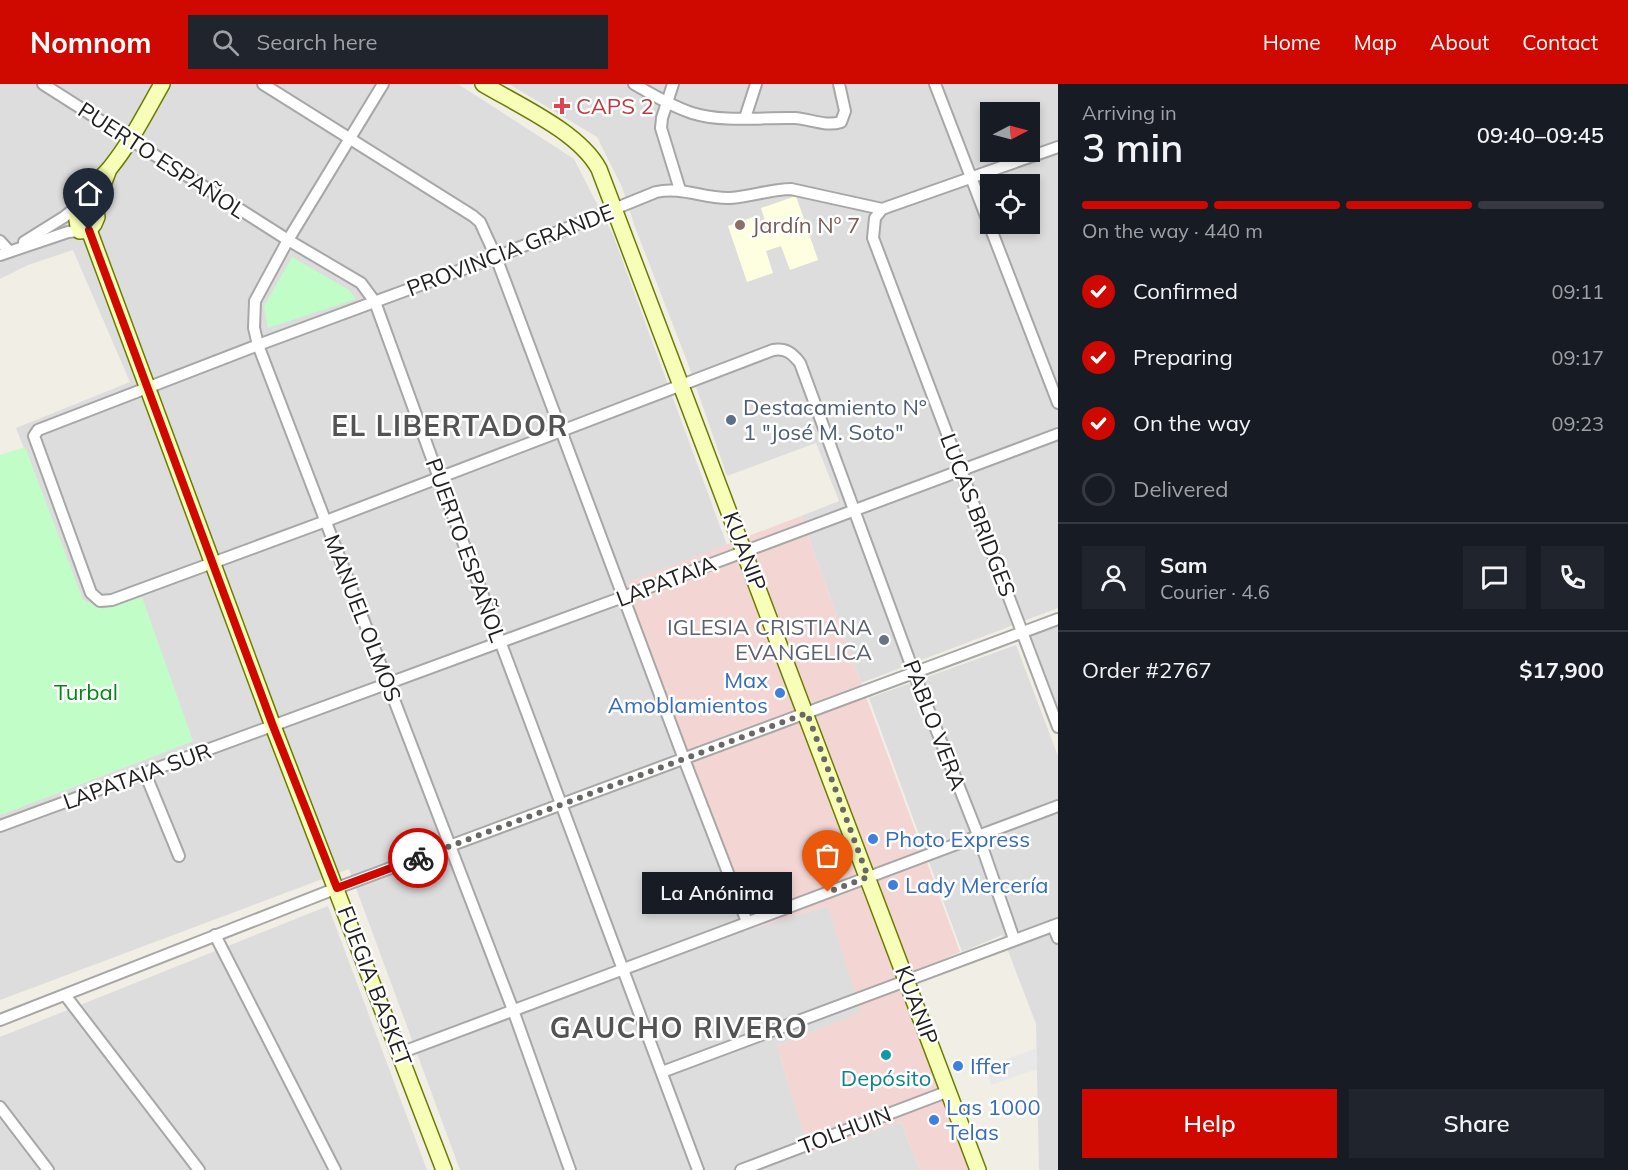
<!DOCTYPE html>
<meta charset="utf-8">
<style>
:root{--surface:#171b24;--page:#20242c;--text:#f1f3f6;--muted:#9ea1a6;--line:#363941;--accent:#cf0800}
body{margin:0;font-family:Mulish,sans-serif;background:var(--page);color:var(--text);height:100vh;display:flex;flex-direction:column;font-size:22px;white-space:nowrap}
*{box-sizing:border-box;margin:0}
p{font-size:20px;color:var(--muted)}
.icon{flex:none;width:33px;height:33px;fill:none;stroke:currentColor;stroke-width:2;stroke-linecap:round;stroke-linejoin:round}
.map{position:relative;flex:1;overflow:hidden}
.sheet{display:flex;flex-direction:column;background:var(--surface);width:570px}
.sheet>*{flex:none}
.needle{width:39px;rotate:84deg}
.tools{position:absolute;left:980px;top:18px;display:grid;gap:12px}
.tools a{display:grid;place-items:center;width:60px;height:60px;border-radius:0px;background:var(--surface);box-shadow:0 3px 9px #0003;font-size:30px}
.pin{position:absolute;display:grid;place-items:center;width:51px;height:51px;color:#fff;margin:-62px -26px;border-radius:50% 50% 50% 0;rotate:-45deg;box-shadow:0 0 6px #0007}
.pin .icon{rotate:45deg}
.courier{position:absolute;display:grid;place-items:center;width:60px;height:60px;margin:-30px;border:4px solid #cf0800;border-radius:50%;background:#fff;color:#222;box-shadow:0 2px 8px #0007}
.bubble{position:absolute;height:42px;border-radius:0px;background:var(--surface);box-shadow:0 3px 9px #0003;font-size:20px;font-weight:600;line-height:42px;text-align:center}
.headline em{font-style:normal;font-weight:600}
.headline div{display:flex;flex-direction:column-reverse}
.headline{display:flex;align-items:center;justify-content:space-between;height:102px;padding:0 24px}
h1{font-size:39px;font-weight:600;line-height:45px}
.bar{display:grid;grid-template-columns:repeat(4,1fr);gap:9px 6px;align-content:center;height:72px;padding:0 24px}
.bar i{height:8px;border-radius:4px;background:var(--line)}
.bar .current{background:var(--accent)}
.bar p{grid-column:span 4}
.line{display:flex;align-items:center;gap:15px;padding:0 24px;border-top:2px solid var(--line)}
.line div{flex:1}
.round{display:grid;place-items:center;flex:none;width:63px;height:63px;border-radius:0px;background:var(--page)}
ol{padding:0 24px;list-style:none}
li{display:flex;align-items:center;gap:18px;height:66px}
li p{margin-inline-start:auto}
li .icon{padding:6px;border-radius:50%;background:var(--accent);color:#fff;stroke-width:4}
li:last-child{color:var(--muted)}
li i{width:33px;height:33px;border:3px solid var(--line);border-radius:50%}
.cta{display:flex;gap:12px;margin-top:auto;padding:12px 24px}
.cta a{flex:1;height:69px;border-radius:0px;background:var(--accent);color:#fff;font-size:24px;font-weight:600;line-height:69px;text-align:center}
.cta a+a{background:var(--page);color:var(--text)}
header{display:flex;align-items:center;gap:36px;box-sizing:border-box;height:84px;padding:0 30px;background:var(--accent);color:#fff}
header strong{font-size:28px}
nav{display:flex;gap:33px;margin-inline-start:auto;font-size:21px}
.search{width:420px;height:54px;background:var(--page);display:flex;align-items:center;gap:15px;box-sizing:border-box;padding:0 21px;border-radius:0px;color:var(--muted);font-size:22px}
main{display:flex;flex:1;min-height:0}
.map>svg:first-child{display:block}
.residential{fill:#dedddd;fill-rule:evenodd}
.commercial{fill:#f3d6d4}
.education{fill:#feffe0}
.park{fill:#c0fdc7}
.parking{fill:#e8e8e8}
.lines{fill:none;stroke-linecap:round;stroke-linejoin:round}
.street-casing{stroke:#a7a7a7;stroke-width:14}
.secondary-casing{stroke:#6b7d00;stroke-width:18}
.street{stroke:#fff;stroke-width:10}
.secondary{stroke:#f7feb7;stroke-width:15}
.done{stroke:#696865;stroke-width:6;stroke-dasharray:0 10.8}
.route{stroke:#cf0800;stroke-width:8}
.health-dot{fill:#e0444e;stroke:#fff;stroke-width:2}
.education-dot{fill:#8d6e63;stroke:#fff;stroke-width:2}
.service-dot{fill:#5c6f8a;stroke:#fff;stroke-width:2}
.worship-dot{fill:#6b7280;stroke:#fff;stroke-width:2}
.shop-dot{fill:#3f7fe0;stroke:#fff;stroke-width:2}
.culture-dot{fill:#0f9aa8;stroke:#fff;stroke-width:2}
.labels{text-anchor:middle;stroke-width:5;stroke-linejoin:round;paint-order:stroke}
.health-label{font-size:22px;fill:#be3a42;stroke:#fff;text-anchor:start}
.street-label{font-size:22px;fill:#202020;stroke:#fff}
.education-label{font-size:22px;fill:#785e54;stroke:#fff;text-anchor:start}
.service-label{font-size:22px;fill:#4e5e75;stroke:#fff;text-anchor:start}
.worship-label{font-size:22px;fill:#5b616d;stroke:#fff;text-anchor:end}
.shop-label{font-size:22px;fill:#366cbe;stroke:#fff;text-anchor:start}
.park-label{font-size:22px;fill:#048714;stroke:#fff}
.culture-label{font-size:22px;fill:#0d838f;stroke:#fff}
.district-label{font-size:28px;font-weight:bold;letter-spacing:1.5px;fill:#535353;stroke:#fff}
</style>
<header>
<strong>Nomnom</strong>
<div class="search"><svg class="icon" aria-label="search" viewBox="0 0 24 24"><circle cx="10" cy="10" r="6"/><path d="M15 15l6 6"/></svg>Search here</div>
<nav><a>Home</a><a>Map</a><a>About</a><a>Contact</a></nav>
</header>
<main>
<div class="map">
<svg width="1058" height="1086" viewBox="0 0 1058 1086">
<rect width="100%" height="100%" fill="#f1eee5"/>
<g class="residential">
<path d="M0 0H458L574 75 613 151 727 461 615 503 744 847 828 822 862 928 777 962 810 1068 901 1038 920 1086H460L349 785 0 916V731L193 657 103 525 83 516 16 344 130 298 73 166 28 181 0 195Z"/>
<path d="M509 0H1058V524L861 599 801 432 839 417 816 359 727 392 687 277 635 143 622 103 597 53ZM990 28H1029V68H990ZM990 100H1029V140H990Z"/>
<path d="M1058 539V639L1026 551Z"/>
<path d="M1016 561 1058 672V1086H1039L1036 940 1002 851 962 868 869 614Z"/>
<path d="M328 822 427 1086H0V953Z"/>
</g>
<path class="commercial" d="M801 432 861 599 960 868 901 894 970 1086H920L901 1038 810 1069 777 962 861 928 828 822 744 847 615 503Z"/>
<path class="education" d="M796 112 818 176 790 186 781 162 766 167 773 189 747 198 728 142 753 133 759 150 768 147 761 124Z"/>
<g class="park">
<path d="M292 173 349 206 356 215 268 244 264 222Z"/>
<path d="M25 363 83 516 103 525 142 513 193 657 0 731V371Z"/>
</g>
<path class="parking" d="M1037 964V985L991 1001 985 983Z"/>
<g class="lines">
<g class="street-casing">
<g id="street">
<path d="M43 0 288 156 361 199 375 218 439 394 698 1086"/>
<path d="M263 0 473 132 480 138 496 173 684 675 747 838"/>
<path d="M383 0 288 156 255 217 254 244 258 261 513 926 570 1086"/>
<path d="M634 0C653 11 671 22 692 29 724 39 762 33 795 34 810 35 826 43 841 38L845 27 839 0"/>
<path d="M673 0 662 34 661 44 680 106"/>
<path d="M935 0 1058 319"/>
<path d="M745 34 756 0"/>
<path d="M882 125 875 134 873 154 1058 643"/>
<path d="M0 157 9 167"/>
<path d="M24 158 64 133 79 121"/>
<path d="M0 171 68 148 80 147"/>
<path d="M145 689 179 772"/>
<path d="M0 742 623 513 1058 350"/>
<path d="M1053 842 1058 854"/>
<path d="M215 851 335 1086"/>
<path d="M1014 855 978 751 914 589 800 279C792 269 786 264 773 266L326 437 112 516 100 517 91 509 34 352 38 346 258 261 496 173 656 108C682 102 704 115 730 114 751 113 771 105 791 105L882 125 1058 63"/>
<path d="M65 911 199 1086"/>
<path d="M0 936 337 804 1058 535"/>
<path d="M400 969 1058 722"/>
<path d="M662 988 1058 840"/>
<path d="M0 1023 48 1086"/>
<path d="M741 1086 949 1007"/>
</g>
</g>
<g class="secondary-casing">
<g id="secondary">
<path d="M483 0C520 22 579 48 599 85L978 1086"/>
<path d="M109 85 101 106 96 126 97 133 94 140 89 146 80 147C76 138 76 128 80 120 87 105 100 96 110 84 131 58 146 28 162 0"/>
<path d="M89 146 273 642 444 1086"/>
</g>
</g>
<use href="#street" class="street"/>
<use href="#secondary" class="secondary"/>
</g>
<g class="lines">
<path class="done" d="M418 774 807 629 868 793 828 808"/>
<path class="route" d="M89 146 273 642 337 804 418 774"/>
</g>
<path class="health-dot" d="M559 13h6v6h6v6h-6v6h-6v-6h-6v-6h6z"/>
<circle class="education-dot" cx="740" cy="141" r="6"/>
<circle class="service-dot" cx="731" cy="336" r="6"/>
<circle class="worship-dot" cx="884" cy="556" r="6"/>
<g class="shop-dot">
<circle cx="780" cy="609" r="6"/>
<circle cx="873" cy="755" r="6"/>
<circle cx="893" cy="801" r="6"/>
<circle cx="958" cy="982" r="6"/>
<circle cx="934" cy="1036" r="6"/>
</g>
<circle class="culture-dot" cx="886" cy="971" r="6"/>
<g class="labels">
<g class="health-label">
<text x="576" y="30">CAPS 2</text>
</g>
<g class="street-label">
<text transform="translate(162 76) rotate(33)" y="8">PUERTO ESPAÑOL</text>
<text transform="translate(510 166) rotate(-21)" y="8">PROVINCIA GRANDE</text>
<text transform="translate(978 431) rotate(69)" y="8">LUCAS BRIDGES</text>
<text transform="translate(466 466) rotate(70)" y="8">PUERTO ESPAÑOL</text>
<text transform="translate(745 467) rotate(69)" y="8">KUANIP</text>
<text transform="translate(666 497) rotate(-21)" y="8">LAPATAIA</text>
<text transform="translate(363 534) rotate(69)" y="8">MANUEL OLMOS</text>
<text transform="translate(935 641) rotate(69)" y="8">PABLO VERA</text>
<text transform="translate(137 692) rotate(-20)" y="8">LAPATAIA SUR</text>
<text transform="translate(375 902) rotate(69)" y="8">FUEGIA BASKET</text>
<text transform="translate(917 921) rotate(69)" y="8">KUANIP</text>
<text transform="translate(845 1046) rotate(-21)" y="8">TOLHUIN</text>
</g>
<g class="education-label">
<text x="752" y="149">Jardín Nº 7</text>
</g>
<g class="service-label">
<text x="743" y="331">Destacamiento N°<tspan x="743" dy="25">1 "José M. Soto"</tspan></text>
</g>
<g class="worship-label">
<text x="872" y="551">IGLESIA CRISTIANA<tspan x="872" dy="25">EVANGELICA</tspan></text>
</g>
<g class="shop-label">
<text x="768" y="604" text-anchor="end">Max<tspan x="768" dy="25">Amoblamientos</tspan></text>
<text x="885" y="763">Photo Express</text>
<text x="905" y="809">Lady Mercería</text>
<text x="970" y="990">Iffer</text>
<text x="946" y="1031">Las 1000<tspan x="946" dy="25">Telas</tspan></text>
</g>
<g class="park-label">
<text x="86" y="616">Turbal</text>
</g>
<g class="culture-label">
<text x="886" y="1002">Depósito</text>
</g>
<g class="district-label">
<text x="450" y="352">EL LIBERTADOR</text>
<text x="679" y="954">GAUCHO RIVERO</text>
</g>
</g>
</svg>
<div class="tools">
<a><svg class="needle" viewBox="-14 -14 28 28"><path d="M0-13l5 13h-10z" fill="#e53935"/><path d="M0 13l5-13h-10z" fill="#9ea1a6"/></svg></a>
<a><svg class="icon" aria-label="locate" viewBox="0 0 24 24"><circle cx="12" cy="12" r="6"/><path d="M12 2v4M12 18v4M2 12h4M18 12h4"/></svg></a>
</div>
<div class="pin" style="left:828px;top:808px;background:#ea580c"><svg class="icon" aria-label="bag" viewBox="0 0 24 24"><path d="M5 8h14l-1 12H6zM9 8a3 3 0 0 1 6 0"/></svg></div>
<div class="pin" style="left:89px;top:146px;background:#1f2937"><svg class="icon" aria-label="home" viewBox="0 0 24 24"><path d="M3 11l9-7 9 7M6 9v11h12V9"/></svg></div>
<div class="courier" style="left:418px;top:774px"><svg class="icon" aria-label="bike" viewBox="0 0 24 24"><circle cx="6" cy="16" r="4"/><circle cx="18" cy="16" r="4"/><path d="M6 16l4-8h5l3 8M10 8l3 8H6M13 5h3"/></svg></div>
<div class="bubble" style="left:642px;top:788px;width:150px">La Anónima</div>
</div>
<section class="sheet">
<div class="headline"><div><h1>3 min</h1><p>Arriving in</p></div><em>09:40–09:45</em></div>
<div class="bar"><i class="current"></i><i class="current"></i><i class="current"></i><i></i><p>On the way · 440 m</p></div>
<ol>
<li><svg class="icon" aria-label="check" viewBox="0 0 24 24"><path d="M5 12l5 5 9-10"/></svg>Confirmed<p>09:11</p></li>
<li><svg class="icon" aria-label="check" viewBox="0 0 24 24"><path d="M5 12l5 5 9-10"/></svg>Preparing<p>09:17</p></li>
<li><svg class="icon" aria-label="check" viewBox="0 0 24 24"><path d="M5 12l5 5 9-10"/></svg>On the way<p>09:23</p></li>
<li><i></i>Delivered</li>
</ol>
<div class="line" style="height:108px"><a class="round"><svg class="icon" aria-label="person" viewBox="0 0 24 24"><circle cx="12" cy="8" r="4"/><path d="M4 21q1-7 8-7t8 7"/></svg></a><div><b>Sam</b><p>Courier · 4.6</p></div><a class="round"><svg class="icon" aria-label="chat" viewBox="0 0 24 24"><path d="M4 5h16v11H9l-5 4z"/></svg></a><a class="round"><svg class="icon" aria-label="phone" viewBox="0 0 24 24"><path d="M5 4h4l2 5-3 2q2 4 5 5l2-3 5 2v4C11 20 4 13 5 4z"/></svg></a></div>
<div class="line" style="height:78px"><div>Order #2767</div><b>$17,900</b></div>
<div class="cta"><a>Help</a><a>Share</a></div>
</section>
</main>
